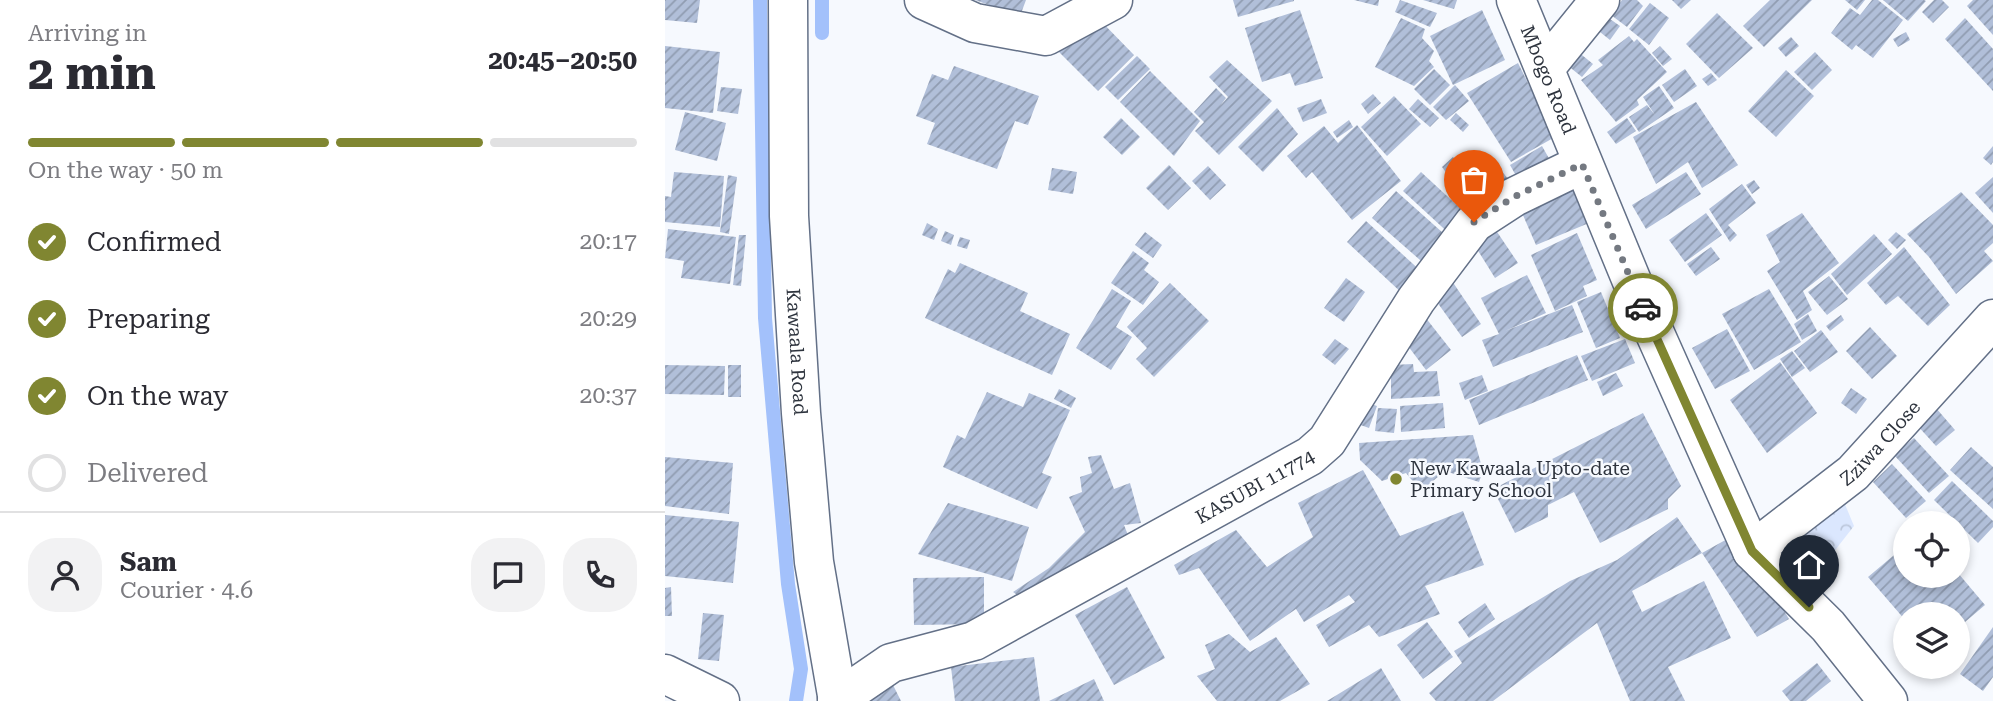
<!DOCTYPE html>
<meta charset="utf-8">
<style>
:root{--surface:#fff;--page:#f2f2f3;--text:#2b2b33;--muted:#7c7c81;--line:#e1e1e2;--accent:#808631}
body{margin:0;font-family:"Roboto Serif",serif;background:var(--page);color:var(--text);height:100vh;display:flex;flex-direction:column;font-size:26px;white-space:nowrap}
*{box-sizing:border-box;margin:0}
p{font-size:23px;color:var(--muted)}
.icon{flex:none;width:38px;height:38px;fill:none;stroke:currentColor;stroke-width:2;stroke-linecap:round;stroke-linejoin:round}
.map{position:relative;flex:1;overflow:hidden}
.sheet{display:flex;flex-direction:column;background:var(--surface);width:665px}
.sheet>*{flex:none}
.tools{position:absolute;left:1228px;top:511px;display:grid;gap:14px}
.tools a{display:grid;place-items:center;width:77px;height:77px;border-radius:50%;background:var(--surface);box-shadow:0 4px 10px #0003;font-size:35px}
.pin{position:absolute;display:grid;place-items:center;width:60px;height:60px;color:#fff;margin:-72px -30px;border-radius:50% 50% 50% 0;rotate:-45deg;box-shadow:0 0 7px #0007}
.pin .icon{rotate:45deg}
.courier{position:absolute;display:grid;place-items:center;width:70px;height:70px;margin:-35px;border:5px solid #808631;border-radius:50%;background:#fff;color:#222;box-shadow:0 2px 9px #0007}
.summary em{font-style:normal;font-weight:700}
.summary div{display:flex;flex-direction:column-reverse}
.summary{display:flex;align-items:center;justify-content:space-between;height:119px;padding:0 28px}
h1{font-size:46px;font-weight:700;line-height:52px}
.bar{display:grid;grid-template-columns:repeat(4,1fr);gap:10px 7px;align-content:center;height:84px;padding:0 28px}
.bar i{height:9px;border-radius:5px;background:var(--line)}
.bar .selected{background:var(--accent)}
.bar p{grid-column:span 4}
.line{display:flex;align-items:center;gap:18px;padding:0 28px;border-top:2px solid var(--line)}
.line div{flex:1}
.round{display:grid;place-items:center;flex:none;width:74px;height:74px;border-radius:28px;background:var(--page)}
ol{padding:0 28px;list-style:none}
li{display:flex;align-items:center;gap:21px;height:77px}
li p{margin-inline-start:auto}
li .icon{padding:7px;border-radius:50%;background:var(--accent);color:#fff;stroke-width:4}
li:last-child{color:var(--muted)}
li i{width:38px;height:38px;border:4px solid var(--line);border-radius:50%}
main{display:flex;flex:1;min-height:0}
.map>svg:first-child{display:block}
.forest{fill:url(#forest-crowns)}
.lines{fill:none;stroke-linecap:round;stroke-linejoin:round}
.stream{stroke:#a3c1fb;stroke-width:14}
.building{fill:url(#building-hatch)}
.minor-casing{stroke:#637087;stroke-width:41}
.tertiary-casing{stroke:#637087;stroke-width:41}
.minor{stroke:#fff;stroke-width:38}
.tertiary{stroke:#fff;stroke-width:38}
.done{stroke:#747981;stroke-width:7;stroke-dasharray:0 12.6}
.route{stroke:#808631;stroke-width:9}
.poi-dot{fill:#808631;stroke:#f6f9fe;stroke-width:2.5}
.labels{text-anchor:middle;stroke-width:5;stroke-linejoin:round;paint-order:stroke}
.street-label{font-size:19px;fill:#2e343e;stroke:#f6f9fe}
.poi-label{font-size:19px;fill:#2e343e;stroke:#f6f9fe;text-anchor:start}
</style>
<main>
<section class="sheet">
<div class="summary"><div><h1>2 min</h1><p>Arriving in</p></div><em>20:45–20:50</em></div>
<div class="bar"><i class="selected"></i><i class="selected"></i><i class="selected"></i><i></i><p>On the way · 50 m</p></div>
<ol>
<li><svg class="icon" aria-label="check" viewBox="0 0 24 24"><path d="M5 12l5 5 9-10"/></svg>Confirmed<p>20:17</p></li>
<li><svg class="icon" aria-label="check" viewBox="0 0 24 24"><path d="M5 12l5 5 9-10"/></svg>Preparing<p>20:29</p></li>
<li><svg class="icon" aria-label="check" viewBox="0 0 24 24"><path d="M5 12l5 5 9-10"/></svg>On the way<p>20:37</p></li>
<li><i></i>Delivered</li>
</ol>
<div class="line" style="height:126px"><a class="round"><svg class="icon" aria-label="person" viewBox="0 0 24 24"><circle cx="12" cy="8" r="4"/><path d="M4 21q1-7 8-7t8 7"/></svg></a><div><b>Sam</b><p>Courier · 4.6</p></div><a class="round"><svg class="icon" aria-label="chat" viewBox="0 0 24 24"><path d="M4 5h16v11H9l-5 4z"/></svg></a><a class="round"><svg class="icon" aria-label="phone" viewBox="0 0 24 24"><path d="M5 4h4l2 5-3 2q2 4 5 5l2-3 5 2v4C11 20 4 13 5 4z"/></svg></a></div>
</section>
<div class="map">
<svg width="1328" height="701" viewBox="0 0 1328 701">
<defs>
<pattern id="forest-crowns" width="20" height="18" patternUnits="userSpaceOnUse" patternTransform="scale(1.75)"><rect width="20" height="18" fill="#dbe7fe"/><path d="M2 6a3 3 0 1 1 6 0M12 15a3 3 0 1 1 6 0" fill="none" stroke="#bcc7db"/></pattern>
<pattern id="building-hatch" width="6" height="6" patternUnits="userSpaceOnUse" patternTransform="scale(1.75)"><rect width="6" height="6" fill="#b1bfd9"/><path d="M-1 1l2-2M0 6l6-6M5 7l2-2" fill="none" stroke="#909cb1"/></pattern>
</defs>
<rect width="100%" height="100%" fill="#f6f9fe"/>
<path class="forest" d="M1172 485 1189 526 1153 572H1134L1113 536Z"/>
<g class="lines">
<g class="stream">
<path d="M95 0 100 318 123 584 136 669 131 701"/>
<path d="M157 0V33"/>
</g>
</g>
<g class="building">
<path d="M0 0H35L32 23 0 20Z"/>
<path d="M310 0H361L355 16Z"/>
<path d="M568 0H629V1L573 17Z"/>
<path d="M689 0H714L713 6Z"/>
<path d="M735 0 772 13 765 27 730 12Z"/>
<path d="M758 0H792L789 9Z"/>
<path d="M957 0H972L978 6 962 27 946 15Z"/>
<path d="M1007 0H1026L1016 9Z"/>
<path d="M1105 0H1147L1099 47 1078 26Z"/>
<path d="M1180 0H1200L1192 10Z"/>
<path d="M1207 0H1213L1238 20 1208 58 1191 45 1187 50 1166 33 1185 8 1195 15Z"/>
<path d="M1218 0H1259L1261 1 1243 21Z"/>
<path d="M1269 0H1277L1284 7 1268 23 1257 12Z"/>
<path d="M1308 0H1328V35L1302 6Z"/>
<path d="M985 3 1004 18 984 45 964 29Z"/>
<path d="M635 10 658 78 630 86 625 73 597 82 580 28Z"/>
<path d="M817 10 840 60 788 85 765 36Z"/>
<path d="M1052 13 1088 48 1054 78 1021 44Z"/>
<path d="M430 15 469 55 433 91 393 51Z"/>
<path d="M736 18 760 29 757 38 769 51 764 61 769 67 749 86 710 67Z"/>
<path d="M1300 18 1328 49V91L1280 39Z"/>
<path d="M945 19 955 26 945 40 935 32Z"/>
<path d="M1241 32 1245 40 1233 47 1228 39Z"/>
<path d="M964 36 969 42 972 39 1002 72 972 100 974 105 951 122 916 80 938 65 933 60Z"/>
<path d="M1126 37 1134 46 1121 57 1113 48Z"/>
<path d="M0 46 55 52 48 113 0 108Z"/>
<path d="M995 46 1007 59 998 66 987 53Z"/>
<path d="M912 51 928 64 917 77 902 65Z"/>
<path d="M1150 52 1167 70 1147 90 1129 72Z"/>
<path d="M472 56 485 69 453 100 440 87Z"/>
<path d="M562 60 607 101 554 155 530 131 539 122 529 112 551 88 561 98 555 106 563 97 544 77Z"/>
<path d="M853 63 890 137 846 162 802 93Z"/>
<path d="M289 66 374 96 363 125 350 121 332 169 262 144 270 123 251 116 267 74 283 80Z"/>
<path d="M769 69 785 85 765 105 749 89Z"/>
<path d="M1020 69 1032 86 1009 102 997 85Z"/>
<path d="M1121 70 1149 96 1111 137 1083 111Z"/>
<path d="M485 71 535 121 509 156 455 102Z"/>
<path d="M1046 73 1052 80 1043 86 1037 79Z"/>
<path d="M790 85 804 101 781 120 768 107Z"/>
<path d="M994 86 1009 108 974 132 964 117 982 105 990 115 978 97Z"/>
<path d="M56 87 77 89 73 114 52 111Z"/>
<path d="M708 94 716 103 703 114 696 104Z"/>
<path d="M729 96 756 124 722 156 696 127Z"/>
<path d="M656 99 662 113 638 122 632 108Z"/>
<path d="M753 99 774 118 765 127 744 109Z"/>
<path d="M1031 102 1073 165 1037 188 1023 162 991 184 968 137Z"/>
<path d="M612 108 633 134 598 172 573 147Z"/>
<path d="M20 112 61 123 52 161 10 150Z"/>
<path d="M791 113 804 125 798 132 785 120Z"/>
<path d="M456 118 475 137 457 155 438 137Z"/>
<path d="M962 118 971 131 951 144 942 132Z"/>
<path d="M684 120 688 127 672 138 668 132Z"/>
<path d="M692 125 736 181 687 220 647 172 641 178 622 156 659 126 673 143Z"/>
<path d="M877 146 886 162 854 181 845 165Z"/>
<path d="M1328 146V162L1326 165 1318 158Z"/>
<path d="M788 157 797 168 785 178 777 167Z"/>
<path d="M504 165 526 188 503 210 481 188Z"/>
<path d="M543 166 561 185 545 200 527 181Z"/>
<path d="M387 168 412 172 408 194 383 190Z"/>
<path d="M836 170 847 184 810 214 798 200Z"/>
<path d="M9 172 59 176 55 227 0 222V196L6 197Z"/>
<path d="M756 172 807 219 789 238 738 191Z"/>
<path d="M1021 172 1036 194 981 229 967 205Z"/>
<path d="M63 175 72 177 64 234 55 232Z"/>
<path d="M1328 177V213L1310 193Z"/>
<path d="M916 180 924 223 871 245 854 206Z"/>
<path d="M1089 180 1095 188 1087 194 1081 185Z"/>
<path d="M1077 184 1091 203 1063 225 1072 235 1065 242 1044 209Z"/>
<path d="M731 191 787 241 763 267 707 218Z"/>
<path d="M1296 192 1328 225V243L1319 251 1328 261 1291 294 1264 257 1242 234Z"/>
<path d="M1041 213 1057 235 1020 262 1004 240Z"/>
<path d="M1137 213 1174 263 1138 291 1147 310 1132 320 1102 271 1115 262 1101 235Z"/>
<path d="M824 220 853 263 830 278 807 241Z"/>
<path d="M701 221 759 274 739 295 682 242Z"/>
<path d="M262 223 273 229 269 240 257 235Z"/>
<path d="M3 229 71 237 65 284 16 278 19 261 0 258Z"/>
<path d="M280 231 289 235 286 245 276 241Z"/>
<path d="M480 232 497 245 488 258 470 245Z"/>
<path d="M1231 232 1241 240 1232 249 1223 240Z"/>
<path d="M912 233 932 280 918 286 922 296 890 311 866 255Z"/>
<path d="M1209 234 1227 254 1182 295 1166 274Z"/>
<path d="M74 235H81L76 286 68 285Z"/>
<path d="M295 237 305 240 302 249 292 246Z"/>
<path d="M1046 247 1055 259 1031 276 1022 264Z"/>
<path d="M1239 247 1285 305 1263 326 1233 296 1221 305 1202 283Z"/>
<path d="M468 251 484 263 479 270 494 282 478 305 446 283Z"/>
<path d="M295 263 363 293 355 311 405 334 387 375 260 318 283 269 290 273Z"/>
<path d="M862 275 881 313 840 331 907 305 918 332 828 367 817 340 834 334 816 298Z"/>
<path d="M1164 276 1183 299 1162 315 1143 292Z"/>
<path d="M681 278 700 292 679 322 659 308Z"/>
<path d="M787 281 816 324 797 337 767 295Z"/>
<path d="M505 283 544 321 489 377 471 359 482 348 462 327Z"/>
<path d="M447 289 466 301 451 327 467 337 446 370 411 348Z"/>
<path d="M1104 289 1136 342 1089 370 1057 314Z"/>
<path d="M936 292 955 338 931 348 912 302Z"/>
<path d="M753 308 786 350 761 370 734 334Z"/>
<path d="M1143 314 1152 331 1137 340 1129 324Z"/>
<path d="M1176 315 1179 320 1165 331 1161 326Z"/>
<path d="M1205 327 1232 356 1207 379 1181 351Z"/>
<path d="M1062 329 1085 371 1050 389 1027 348Z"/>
<path d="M1156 330 1173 352 1145 372 1129 351Z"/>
<path d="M670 339 684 349 670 365 657 355Z"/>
<path d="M960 339 970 363 927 381 916 356Z"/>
<path d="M1127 351 1140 368 1127 377 1115 359Z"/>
<path d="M912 355 923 380 814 425 804 400Z"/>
<path d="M1115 362 1152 413 1102 453 1065 400Z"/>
<path d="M748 364 749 372 772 371 775 396 726 399V365Z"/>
<path d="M0 365 60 366 59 395 0 394Z"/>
<rect x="63" y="365" width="13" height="32"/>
<path d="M951 373 958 386 938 396 932 382Z"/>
<path d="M817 375 823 391 800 400 794 383Z"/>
<path d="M1186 388 1202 399 1191 414 1176 403Z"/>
<path d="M394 389 411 398 406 408 389 399Z"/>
<path d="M322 392 358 407 364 393 405 410 377 473 387 477 372 509 278 467 292 435 300 439Z"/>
<path d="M694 400 712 406 704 428 687 422Z"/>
<path d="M778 403 780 428 736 432 735 406Z"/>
<path d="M713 408 732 409 729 433 710 431Z"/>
<path d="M1271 408 1290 430 1271 446 1251 424Z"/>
<path d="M978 413 1016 486 1003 499V509L935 543 909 492 883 505V517L850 533 828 489Z"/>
<path d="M808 435 818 471 814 482 780 471 756 491 741 473 717 481 695 460 694 443Z"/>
<path d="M1249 438 1284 476 1264 493 1229 455Z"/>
<path d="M1306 447 1328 467V509L1285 470Z"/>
<path d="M436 455 449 489 465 483 476 523 459 525 471 555 364 603 348 592 384 568 420 532 404 497 417 492 415 477 427 473 423 457Z"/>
<path d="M0 457 68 463 64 514 0 506Z"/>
<path d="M1227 464 1261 501 1241 518 1208 482Z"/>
<path d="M698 470 735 536 798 511 819 565 760 586 775 614 714 637 704 625 664 647 651 625 690 602 684 595 639 622 631 609 585 641 534 568 514 575 509 565 571 530 602 567 648 537 633 503Z"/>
<path d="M1287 481 1328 521V527L1313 543 1269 500Z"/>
<path d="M283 503 364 527 347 581 253 554Z"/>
<path d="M0 515 74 522 68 583 0 576Z"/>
<path d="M1012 517 1037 553 967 591 977 612 1039 581 1066 638 1003 667 1020 701H965L932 623 828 701H771L764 693 797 663 789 651 905 581 952 560Z"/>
<path d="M1073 533 1124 619 1092 637 1037 553Z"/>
<path d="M1241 545V576H1293V573L1320 605 1293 628V614H1241V621L1203 577Z"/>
<path d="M319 577V624L249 625 248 578Z"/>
<path d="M6 587 7 616H0V588Z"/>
<path d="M462 587 500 658 449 685 410 615Z"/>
<path d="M820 603 830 619 804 638 793 622Z"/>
<path d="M38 613 59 615 54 661 33 659Z"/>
<path d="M762 622 788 657 758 679 732 645Z"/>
<path d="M1328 627V677L1318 691 1295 674Z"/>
<path d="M564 634 585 652 611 637 645 684 615 701H552L532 676 550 669 540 645Z"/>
<path d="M369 657 375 701H290L286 667Z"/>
<path d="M1152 663 1166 681 1141 701H1125L1117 691Z"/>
<path d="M716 668 736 701H662Z"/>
<path d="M429 679 439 701H384Z"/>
<path d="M228 685 236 701H207L205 697Z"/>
</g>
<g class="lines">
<g class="minor-casing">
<g id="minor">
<path d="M259 0 310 23 381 36 448 0"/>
<path id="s1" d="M851 0 971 291 1087 551 1163 626 1223 701"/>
<path d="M880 68 935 0"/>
<path id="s2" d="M1087 551 1188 473 1328 319"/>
<path d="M0 674 55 701"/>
<path id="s3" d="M172 700 226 663 309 641 645 456 662 441 751 300 809 223 849 197 917 164"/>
</g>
</g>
<g class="tertiary-casing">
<g id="tertiary">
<path id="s4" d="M123 0 124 216 136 413 149 562 173 701"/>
</g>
</g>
<use href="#minor" class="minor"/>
<use href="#tertiary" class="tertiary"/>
</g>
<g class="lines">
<path class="done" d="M809 222 849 197 917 164 978 308"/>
<path class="route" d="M978 308 1087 551 1144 607"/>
</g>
<circle class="poi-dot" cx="731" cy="479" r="7"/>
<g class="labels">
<g class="street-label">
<text dy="7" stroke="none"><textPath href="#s1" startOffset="86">Mbogo Road</textPath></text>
<text dy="7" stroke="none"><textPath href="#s4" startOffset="352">Kawaala Road</textPath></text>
<text dy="7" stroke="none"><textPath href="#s2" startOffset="168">Zziwa Close</textPath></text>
<text dy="7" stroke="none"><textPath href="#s3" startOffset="472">KASUBI 11774</textPath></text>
</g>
<g class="poi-label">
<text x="745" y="475">New Kawaala Upto-date<tspan x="745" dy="22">Primary School</tspan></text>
</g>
</g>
</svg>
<div class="tools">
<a><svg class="icon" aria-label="locate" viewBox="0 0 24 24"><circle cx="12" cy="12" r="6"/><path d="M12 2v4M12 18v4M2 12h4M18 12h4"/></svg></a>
<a><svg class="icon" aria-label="layers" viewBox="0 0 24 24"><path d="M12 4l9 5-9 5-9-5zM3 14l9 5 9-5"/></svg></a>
</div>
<div class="pin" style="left:809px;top:222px;background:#ea580c"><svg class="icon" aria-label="bag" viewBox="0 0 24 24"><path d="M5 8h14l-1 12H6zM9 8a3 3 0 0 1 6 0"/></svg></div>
<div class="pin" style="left:1144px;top:607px;background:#1f2937"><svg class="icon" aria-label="home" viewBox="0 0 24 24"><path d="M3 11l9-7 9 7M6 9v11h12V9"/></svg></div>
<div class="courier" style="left:978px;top:308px"><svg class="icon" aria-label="car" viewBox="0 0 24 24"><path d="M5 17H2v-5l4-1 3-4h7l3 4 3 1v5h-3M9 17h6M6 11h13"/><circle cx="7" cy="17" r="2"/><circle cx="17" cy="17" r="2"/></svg></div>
</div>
</main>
